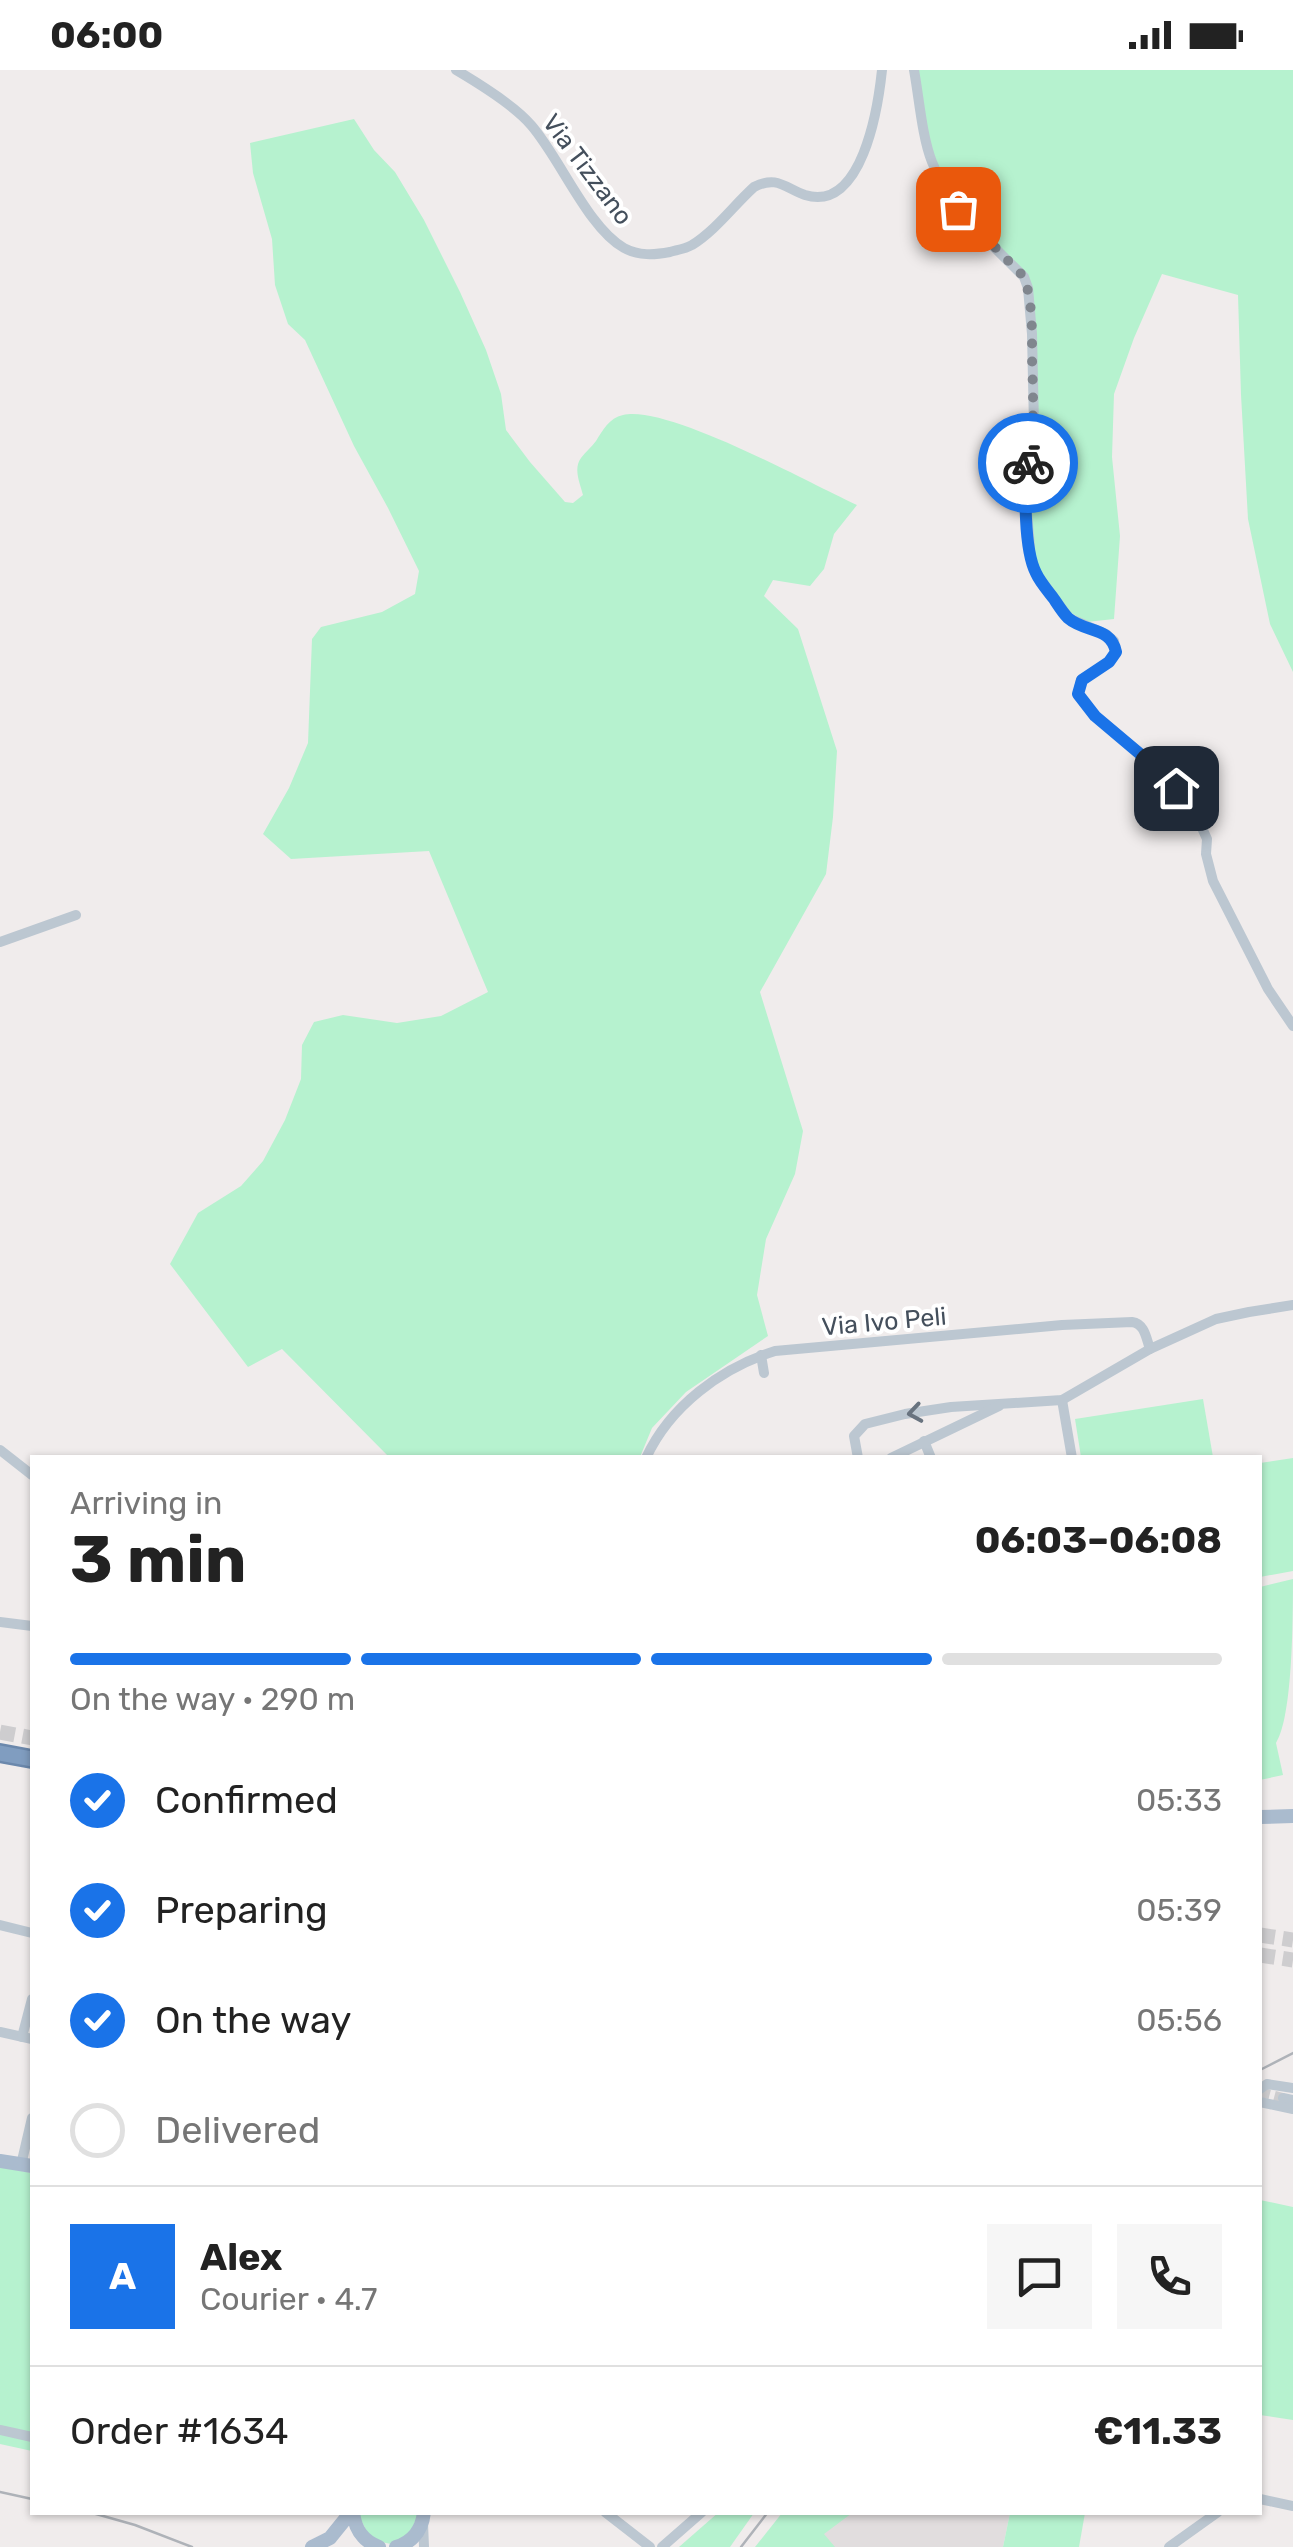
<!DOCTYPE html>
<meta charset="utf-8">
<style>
:root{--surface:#fff;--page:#f6f6f6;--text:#222;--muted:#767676;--line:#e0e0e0;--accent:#1a73e8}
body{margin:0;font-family:Rubik,sans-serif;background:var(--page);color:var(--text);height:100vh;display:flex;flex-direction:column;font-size:38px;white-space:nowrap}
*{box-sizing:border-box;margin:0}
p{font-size:32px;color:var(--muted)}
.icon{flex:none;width:55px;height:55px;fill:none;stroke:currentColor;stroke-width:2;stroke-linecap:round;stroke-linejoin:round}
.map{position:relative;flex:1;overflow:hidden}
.sheet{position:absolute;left:30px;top:1385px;width:1232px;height:1060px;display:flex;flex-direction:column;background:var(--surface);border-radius:0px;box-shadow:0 2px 8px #0004}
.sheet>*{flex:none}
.pin{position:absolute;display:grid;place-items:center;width:85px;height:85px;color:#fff;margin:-42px;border-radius:20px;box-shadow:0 5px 15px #0006}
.courier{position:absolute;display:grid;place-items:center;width:100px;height:100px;margin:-50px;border:8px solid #1a73e8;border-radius:50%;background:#fff;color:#222;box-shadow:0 2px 12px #0007}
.head em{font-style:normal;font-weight:700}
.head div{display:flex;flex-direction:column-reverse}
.head{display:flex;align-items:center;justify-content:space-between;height:170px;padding:0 40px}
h1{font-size:65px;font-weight:700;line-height:75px}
.bar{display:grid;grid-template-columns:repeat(4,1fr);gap:15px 10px;align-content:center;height:120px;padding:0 40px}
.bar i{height:12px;border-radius:8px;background:var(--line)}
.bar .current{background:var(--accent)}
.bar p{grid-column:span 4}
.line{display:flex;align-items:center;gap:25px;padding:0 40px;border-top:2px solid var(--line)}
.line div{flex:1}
.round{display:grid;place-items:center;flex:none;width:105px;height:105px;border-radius:0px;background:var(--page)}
ol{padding:0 40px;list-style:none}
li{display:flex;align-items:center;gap:30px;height:110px}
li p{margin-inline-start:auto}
li .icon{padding:10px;border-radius:50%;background:var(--accent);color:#fff;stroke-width:4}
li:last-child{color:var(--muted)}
li i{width:55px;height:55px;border:5px solid var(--line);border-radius:50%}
.status{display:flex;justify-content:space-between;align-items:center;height:70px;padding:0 50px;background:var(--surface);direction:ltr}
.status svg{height:28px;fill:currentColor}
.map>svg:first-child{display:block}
.education{fill:#e1ddde}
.green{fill:#b6f2cf}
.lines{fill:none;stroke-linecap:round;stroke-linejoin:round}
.minor-tunnel{stroke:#cecdcf;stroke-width:10;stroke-dasharray:10 5;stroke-linecap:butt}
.highway-tunnel{stroke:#cecdcf;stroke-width:15;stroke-dasharray:15 8;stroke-linecap:butt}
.highway-casing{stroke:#6b88ac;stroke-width:20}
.minor{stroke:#bcc7d1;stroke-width:10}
.major{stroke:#aabbce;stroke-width:14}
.highway{stroke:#809dc0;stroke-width:15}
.rail{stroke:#aeb2b8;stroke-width:2.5}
.oneway{stroke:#68737f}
.done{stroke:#80868e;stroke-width:10;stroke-dasharray:0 18}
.route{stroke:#1a73e8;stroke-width:12}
.labels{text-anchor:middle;stroke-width:8;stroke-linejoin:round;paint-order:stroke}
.street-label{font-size:25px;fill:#444f5c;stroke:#fff}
</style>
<div class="status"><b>06:00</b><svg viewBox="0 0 49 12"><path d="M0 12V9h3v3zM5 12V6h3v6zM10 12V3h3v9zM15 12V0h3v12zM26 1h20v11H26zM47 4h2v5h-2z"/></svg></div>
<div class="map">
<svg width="1293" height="2477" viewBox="0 0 1293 2477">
<rect width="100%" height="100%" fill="#f0ecec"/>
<path class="education" d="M834 2443H1010L1003 2477H804Z"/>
<g class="green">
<path d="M915 0H1293V602L1270 554 1248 449 1241 325 1238 225 1162 204 1134 268 1114 324 1112 387 1120 466 1114 549 1087 552 1059 536 1032 487 1029 430 1032 344 1027 212 957 140 929 96Z"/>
<path d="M354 49 374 80 395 102 424 150 460 222 486 280 501 324 506 360 530 392 565 432 573 433 583 425C580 413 573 399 581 388 585 382 592 377 596 371 603 360 609 348 623 345 667 334 811 414 857 435L834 464 824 499 810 516 773 510 764 526 798 559 837 681 833 747 826 804 760 922 803 1061 795 1104 766 1169 757 1225 768 1266 686 1322 652 1358 640 1387H389L282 1279 248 1297 170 1194 198 1143 241 1116 263 1091 285 1050 301 1009 302 975 314 952 343 945 397 953 441 946 488 922 429 781 291 789 263 764 289 718 308 673 312 569 321 557 382 542 415 524 419 501 388 438 354 376 305 270 288 254 275 215 272 169 253 103 250 73Z"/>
<path d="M1203 1329 1213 1387H1081L1075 1349Z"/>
<path d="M1293 1388V1501L1260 1507V1393Z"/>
<path d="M1293 1509C1293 1546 1293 1647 1276 1673L1283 1705 1260 1710V1517Z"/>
<path d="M0 2097 32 2103V2381L0 2374Z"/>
<path d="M1260 2130 1293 2137V2350L1260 2345Z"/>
<path d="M357 2442H419L409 2466 391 2474 371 2470Z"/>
<path d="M719 2442 754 2443 730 2477H679Z"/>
<path d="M782 2443V2442L852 2443 824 2464 835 2477H755Z"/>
<path d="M1010 2443H1085L1079 2477H1003Z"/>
</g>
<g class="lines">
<path class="minor-tunnel" d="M1260 2022 1283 2028"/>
<g class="highway-tunnel">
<path d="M0 1662 32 1668"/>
<path d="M1260 1865 1293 1870"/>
<path d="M1260 1885 1293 1890"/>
</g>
<g class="highway-casing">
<path id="highway" d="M0 1683 32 1689"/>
</g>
<g class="minor">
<path d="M456 0C478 13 515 36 531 55 560 88 588 158 624 178 639 186 654 185 670 182 677 180 685 179 692 175 716 160 733 136 754 117 777 105 785 118 805 125 862 143 878 38 882 0"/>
<path d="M914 0C919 27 922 67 932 92 951 140 989 171 1024 207L1028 218 1032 264 1034 356 1025 419 1031 489 1036 503 1069 548 1106 564 1114 571 1116 582 1109 592 1081 610 1078 623 1095 646 1152 694 1175 718 1198 749 1207 769 1206 784 1213 811 1268 919 1293 956"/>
<path d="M0 872 76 845"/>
<path d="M761 1285 764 1303"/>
<path d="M1062 1330 1072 1388"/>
<path d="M924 1371 931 1388"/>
<path d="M0 1380 32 1405"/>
<path d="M646 1388C670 1336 721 1298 775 1281L1062 1255 1132 1252C1145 1254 1146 1268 1150 1279"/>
<path d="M858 1388 854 1366 865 1354 905 1344 951 1337 1062 1330 1150 1279 1216 1249 1249 1242 1293 1235"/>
<path d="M891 1388 999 1336"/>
<path d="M0 1552 32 1556"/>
<path d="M0 1855 32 1863"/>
<path d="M0 1962 32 1969"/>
<path d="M22 1967 32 1929"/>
<path d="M1260 2019 1267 2014 1293 2018"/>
<path d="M1283 2028 1293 2030"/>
<path d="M1260 2032 1293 2039"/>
<path d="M21 2095 32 2048"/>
<path d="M0 2360 32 2367"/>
<path d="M1260 2429 1293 2436"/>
<path d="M605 2442 650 2477"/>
<path d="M423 2453 424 2477"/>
<path d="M662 2477 702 2442"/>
<path d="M1169 2477 1218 2442"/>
</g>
<g class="major">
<path d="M1260 1747 1293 1746"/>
<path d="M0 2091 32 2096"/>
<path d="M353 2442C355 2460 363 2471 379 2477"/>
<path d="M312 2477 330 2468 351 2442"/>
<path d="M396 2477C413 2472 422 2460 424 2442"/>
</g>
<use href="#highway" class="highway"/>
<g class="rail">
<path d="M1260 2000 1293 1983"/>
<path d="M0 2422 32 2429"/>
<path d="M89 2442 135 2455 192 2477"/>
<path d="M741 2477 768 2442"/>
</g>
</g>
<defs><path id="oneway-chevron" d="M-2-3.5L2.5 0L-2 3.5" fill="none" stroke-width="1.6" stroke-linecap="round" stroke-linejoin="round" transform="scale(2.5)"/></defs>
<use class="oneway" href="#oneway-chevron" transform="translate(915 1343) rotate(171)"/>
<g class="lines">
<path class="done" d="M958 139 1024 207C1033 232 1032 262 1032 288 1033 323 1035 358 1028 393"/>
<path class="route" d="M1028 393C1024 418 1024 480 1036 503 1040 512 1048 521 1054 529 1058 535 1063 543 1068 548 1085 563 1111 556 1116 582L1109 592 1082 610 1078 624 1095 646 1152 694 1176 718"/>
</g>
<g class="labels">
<g class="street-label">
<text transform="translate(588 99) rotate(53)" y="9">Via Tizzano</text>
<text transform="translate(884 1251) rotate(-5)" y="9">Via Ivo Peli</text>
</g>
</g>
</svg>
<div class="pin" style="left:958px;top:139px;background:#ea580c"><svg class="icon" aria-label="bag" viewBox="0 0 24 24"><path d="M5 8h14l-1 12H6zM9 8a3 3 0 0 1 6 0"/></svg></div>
<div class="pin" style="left:1176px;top:718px;background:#1f2937"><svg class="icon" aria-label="home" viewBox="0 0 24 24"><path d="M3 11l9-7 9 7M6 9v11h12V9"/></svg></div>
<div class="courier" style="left:1028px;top:393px"><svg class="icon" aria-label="bike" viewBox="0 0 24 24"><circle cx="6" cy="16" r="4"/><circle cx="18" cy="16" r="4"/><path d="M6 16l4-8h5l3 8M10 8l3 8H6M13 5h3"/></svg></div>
<section class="sheet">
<div class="head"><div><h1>3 min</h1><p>Arriving in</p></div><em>06:03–06:08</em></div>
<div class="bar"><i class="current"></i><i class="current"></i><i class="current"></i><i></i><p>On the way · 290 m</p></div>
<ol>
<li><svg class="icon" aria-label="check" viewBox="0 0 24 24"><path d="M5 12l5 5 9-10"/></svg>Confirmed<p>05:33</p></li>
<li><svg class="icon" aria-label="check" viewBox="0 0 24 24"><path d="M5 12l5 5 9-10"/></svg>Preparing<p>05:39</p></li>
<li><svg class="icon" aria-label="check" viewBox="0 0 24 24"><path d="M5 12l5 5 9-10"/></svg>On the way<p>05:56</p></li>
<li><i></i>Delivered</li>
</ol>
<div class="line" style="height:180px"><b class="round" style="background:var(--accent);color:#fff">A</b><div><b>Alex</b><p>Courier · 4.7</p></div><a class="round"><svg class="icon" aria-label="chat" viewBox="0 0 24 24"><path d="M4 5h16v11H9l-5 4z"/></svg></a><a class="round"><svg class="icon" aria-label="phone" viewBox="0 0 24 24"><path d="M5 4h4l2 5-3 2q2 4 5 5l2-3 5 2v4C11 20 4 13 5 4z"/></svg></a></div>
<div class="line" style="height:130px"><div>Order #1634</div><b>€11.33</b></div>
</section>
</div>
